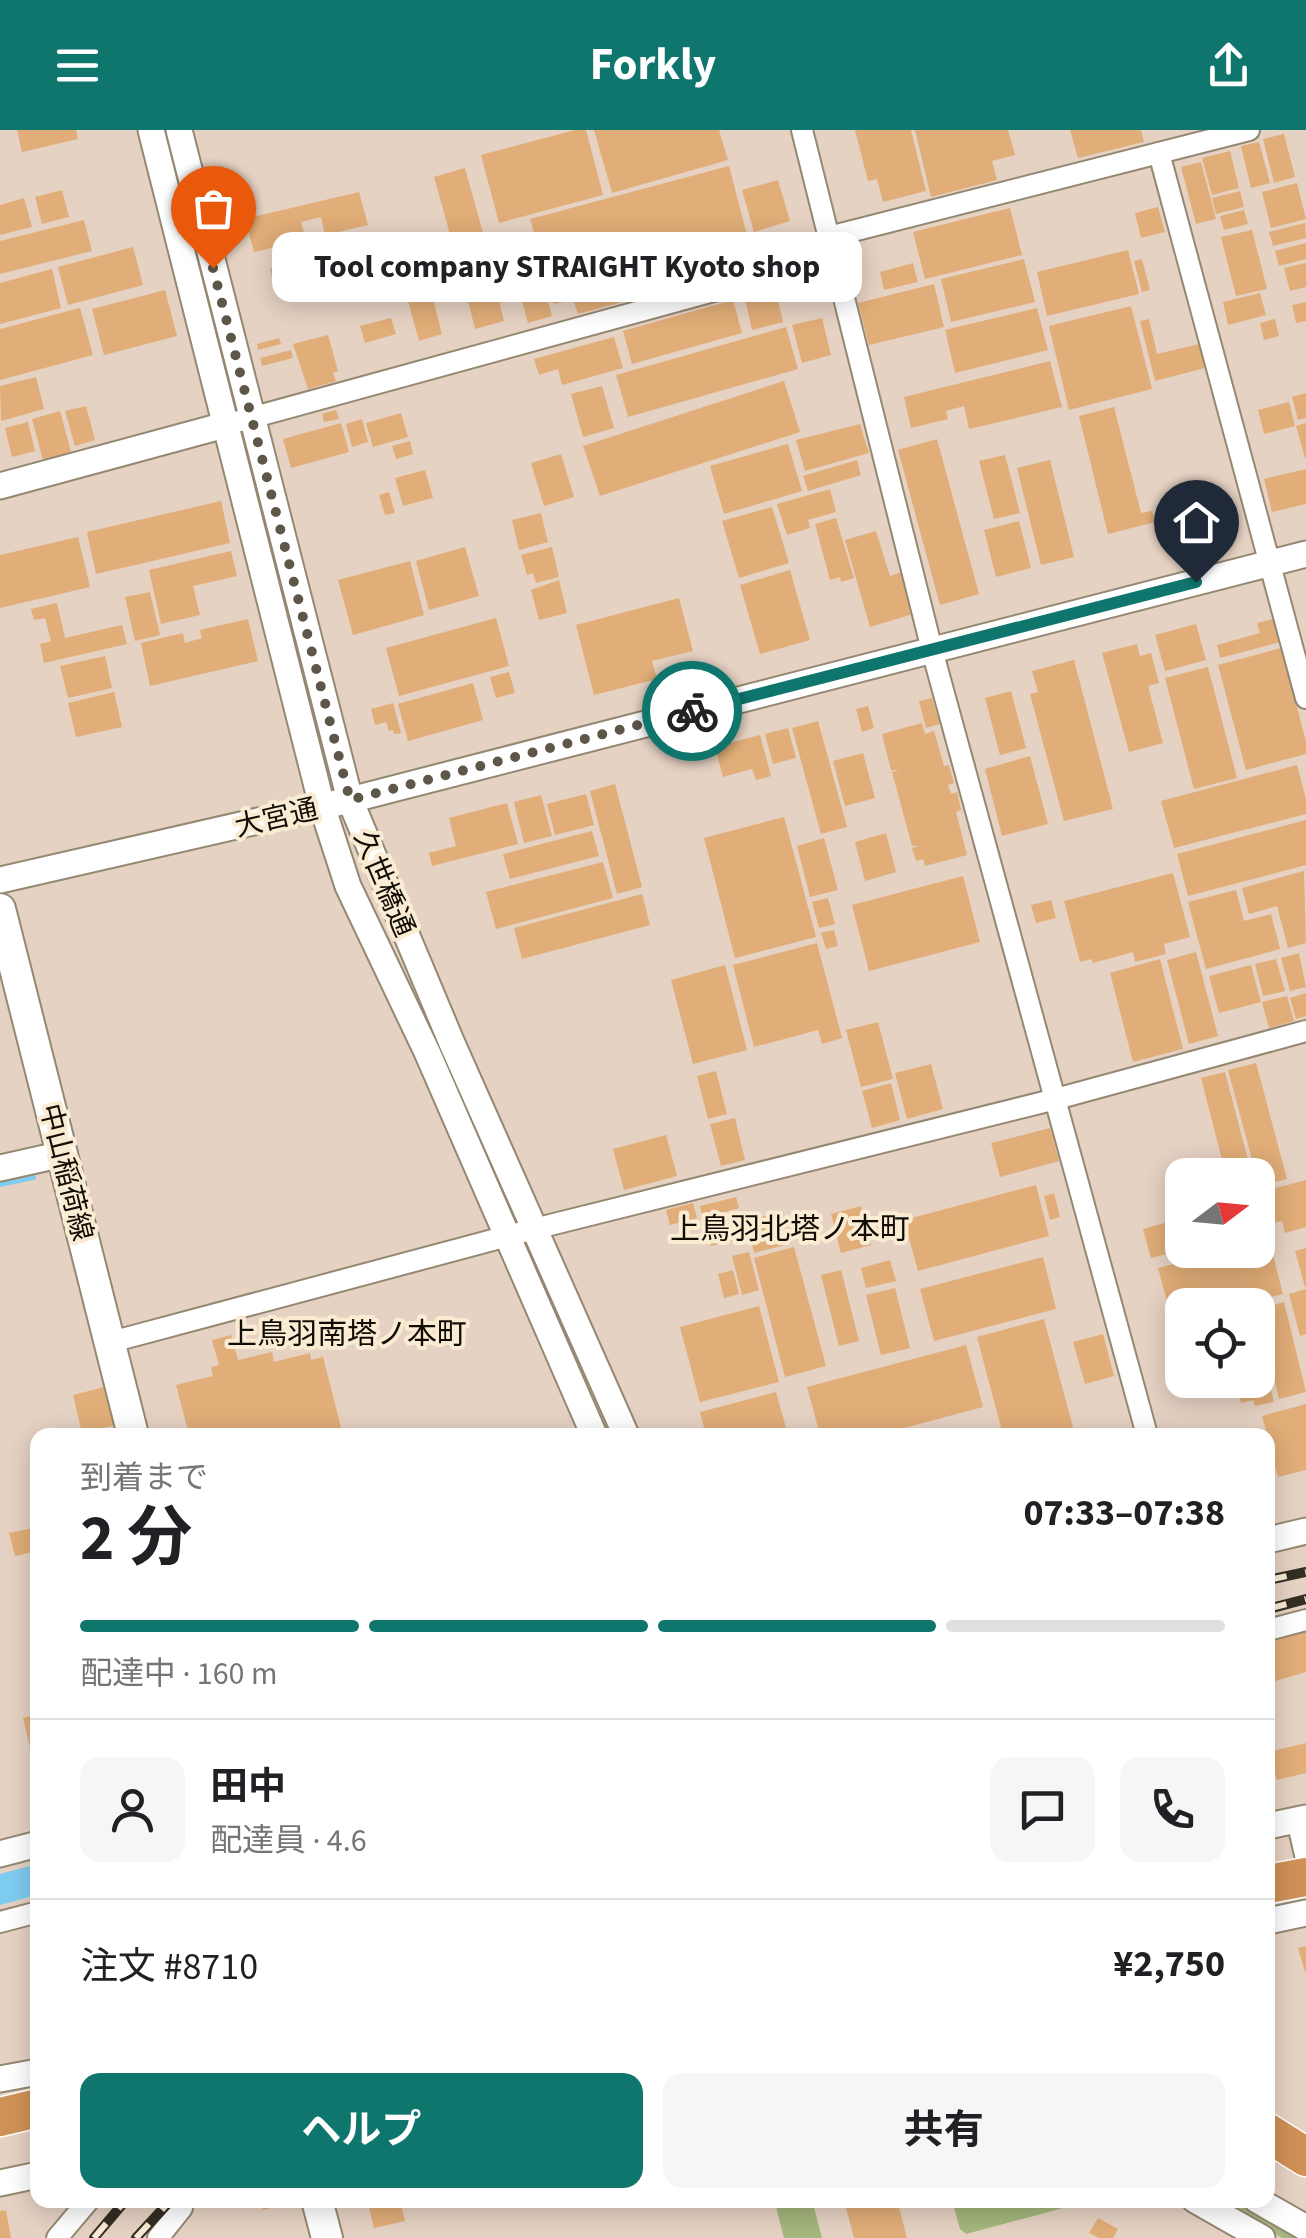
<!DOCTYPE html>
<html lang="ja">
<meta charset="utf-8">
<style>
:root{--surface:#fff;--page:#f6f6f6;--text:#202124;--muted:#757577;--line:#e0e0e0;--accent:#0f766e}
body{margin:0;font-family:"Source Sans 3","Noto Sans JP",sans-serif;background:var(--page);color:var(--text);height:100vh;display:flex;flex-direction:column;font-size:38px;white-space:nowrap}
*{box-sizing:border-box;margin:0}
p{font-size:32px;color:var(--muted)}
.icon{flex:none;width:55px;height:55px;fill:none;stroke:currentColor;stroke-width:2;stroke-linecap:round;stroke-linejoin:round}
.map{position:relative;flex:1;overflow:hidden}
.side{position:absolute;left:30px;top:1298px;width:1245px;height:780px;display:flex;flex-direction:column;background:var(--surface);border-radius:20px;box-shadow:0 5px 25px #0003}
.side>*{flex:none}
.needle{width:65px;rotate:74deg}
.buttons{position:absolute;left:1165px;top:1028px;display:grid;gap:20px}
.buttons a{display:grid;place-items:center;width:110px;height:110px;border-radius:20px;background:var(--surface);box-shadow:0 5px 25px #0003;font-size:50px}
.pin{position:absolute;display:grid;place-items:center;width:85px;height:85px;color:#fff;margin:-102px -42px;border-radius:50% 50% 50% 0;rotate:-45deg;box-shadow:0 0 10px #0007}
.pin .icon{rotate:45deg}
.courier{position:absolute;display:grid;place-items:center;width:100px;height:100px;margin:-50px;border:8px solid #0f766e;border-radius:50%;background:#fff;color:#222;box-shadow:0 2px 12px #0007}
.bubble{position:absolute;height:70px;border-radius:20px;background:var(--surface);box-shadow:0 5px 25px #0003;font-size:32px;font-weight:700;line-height:70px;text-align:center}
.summary em{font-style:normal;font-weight:700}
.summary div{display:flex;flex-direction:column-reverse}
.summary{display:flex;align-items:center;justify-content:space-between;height:170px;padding:0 50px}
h1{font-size:65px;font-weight:700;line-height:75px}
.bar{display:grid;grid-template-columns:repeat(4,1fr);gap:15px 10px;align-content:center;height:120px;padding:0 50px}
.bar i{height:12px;border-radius:8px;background:var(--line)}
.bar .current{background:var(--accent)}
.bar p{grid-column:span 4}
.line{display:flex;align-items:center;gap:25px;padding:0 50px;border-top:2px solid var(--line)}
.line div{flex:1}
.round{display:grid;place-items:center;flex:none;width:105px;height:105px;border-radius:20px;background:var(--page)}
.action{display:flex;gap:20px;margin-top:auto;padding:20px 50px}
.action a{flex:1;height:115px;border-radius:20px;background:var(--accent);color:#fff;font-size:40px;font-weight:700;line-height:115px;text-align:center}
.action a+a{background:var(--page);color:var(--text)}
header{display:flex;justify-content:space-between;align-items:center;height:130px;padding:0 50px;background:var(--accent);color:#fff;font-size:45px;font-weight:700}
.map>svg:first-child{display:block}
.industrial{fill:#e6d2c3;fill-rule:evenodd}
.green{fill:#a4b77c}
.water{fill:#7fccf1}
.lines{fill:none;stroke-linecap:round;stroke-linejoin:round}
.stream{stroke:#7fccf1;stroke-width:6}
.building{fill:#e1ad78}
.minor-casing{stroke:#958872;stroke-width:24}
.tertiary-casing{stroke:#958872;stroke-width:29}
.secondary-casing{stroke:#958872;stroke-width:34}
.motorway-casing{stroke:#fff;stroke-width:41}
.minor{stroke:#fff;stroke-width:20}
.tertiary{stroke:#fff;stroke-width:25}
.secondary{stroke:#fff;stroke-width:30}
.motorway{stroke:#d09157;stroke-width:38}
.rail-casing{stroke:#332d23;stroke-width:10}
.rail{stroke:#faebd3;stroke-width:6;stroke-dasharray:19;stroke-linecap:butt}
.done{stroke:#5e5649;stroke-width:10;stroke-dasharray:0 18}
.route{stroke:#0f766e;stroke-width:12}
.labels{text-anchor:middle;stroke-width:8;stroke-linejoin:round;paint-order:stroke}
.street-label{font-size:28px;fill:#110c05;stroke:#faebd3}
.neighbourhood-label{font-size:30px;fill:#110c05;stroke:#faebd3}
</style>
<header><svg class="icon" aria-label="menu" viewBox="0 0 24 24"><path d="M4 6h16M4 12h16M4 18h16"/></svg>Forkly<svg class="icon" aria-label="share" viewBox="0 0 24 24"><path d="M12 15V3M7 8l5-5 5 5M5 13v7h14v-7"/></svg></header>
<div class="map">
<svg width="1306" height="2108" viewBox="0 0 1306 2108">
<rect width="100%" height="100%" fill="#eddec6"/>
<path class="industrial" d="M0 0H1306V2108H0ZM1182 1045H1258V1120H1182ZM1182 1175H1258V1250H1182ZM38 1305H1268V2070H38Z"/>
<g class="green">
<path d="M800 2070H812L822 2108H784L776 2077Z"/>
<path d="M952 2070H1067V2077L966 2104 960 2099Z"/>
<path d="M1217 2070H1231L1297 2108H1282Z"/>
</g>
<path class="water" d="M37 1734V1765L0 1775V1744Z"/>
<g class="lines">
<path class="stream" d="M0 1054 33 1047"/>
</g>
<g class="building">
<path d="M17 0H76L78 9 22 22Z"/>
<path d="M575 0H586L603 65 499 93 481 25Z"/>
<path d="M594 0H719L728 30 612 63Z"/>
<path d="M855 0H911L926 61 883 72 877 49 868 51Z"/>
<path d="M915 0H1008L1015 25 992 31 997 50 931 67Z"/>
<path d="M1070 0H1141L1144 12 1078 28Z"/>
<path d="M1284 4 1295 47 1274 53 1263 9Z"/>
<path d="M1259 12 1270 53 1251 58 1241 16Z"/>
<path d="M1230 21 1239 58 1212 65 1202 28Z"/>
<path d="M1201 32 1216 89 1196 94 1181 37Z"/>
<path d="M729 36 755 136 578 184 573 170 554 174 530 89Z"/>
<path d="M465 38 488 121 457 129 434 47Z"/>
<path d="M778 50 790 91 754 102 742 60Z"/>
<path d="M1297 53 1306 89 1271 98 1262 62Z"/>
<path d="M62 60 69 87 42 94 35 67Z"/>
<path d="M1240 61 1244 77 1216 84 1212 68Z"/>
<path d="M359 62 368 95 325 105 321 87 301 92 306 110 254 122 245 89Z"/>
<path d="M24 68 32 97 0 105V75Z"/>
<path d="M1158 77 1165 102 1141 108 1135 83Z"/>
<path d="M1010 78 1022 125 925 149 913 102Z"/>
<path d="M1244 80 1248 94 1224 100 1220 86Z"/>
<path d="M84 90 92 121 0 144V111Z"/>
<path d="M1305 93 1306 108 1273 116 1269 102Z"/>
<path d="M1252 100 1267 159 1236 166 1221 107Z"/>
<path d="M529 102 552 186 528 193 505 109Z"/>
<path d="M1306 113V129L1279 136 1275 121Z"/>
<path d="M133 117 143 155 68 175 58 137Z"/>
<path d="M345 118 349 133 358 131 361 142 277 165 270 139Z"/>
<path d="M1128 120 1139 164 1047 186 1037 142Z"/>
<path d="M421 129 429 159 391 169 383 140Z"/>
<path d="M1024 129 1035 172 951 192 941 149Z"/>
<path d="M1142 129 1150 160 1142 162 1134 131Z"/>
<path d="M913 133 918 152 884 160 880 142Z"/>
<path d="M1306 133V157L1290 161 1284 138Z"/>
<path d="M52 139 61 178 0 194V153Z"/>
<path d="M934 154 944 197 869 215 858 173Z"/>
<path d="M495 155 504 191 475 199 466 163Z"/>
<path d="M165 160 177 206 104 225 92 179Z"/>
<path d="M776 162 783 192 752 200 745 169Z"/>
<path d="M1260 163 1266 185 1228 195 1223 172Z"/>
<path d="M432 165 442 204 419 211 408 171Z"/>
<path d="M733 170 742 203 632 234 623 201Z"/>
<path d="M1306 172V191L1296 193 1292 175Z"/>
<path d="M1131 176 1152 259 1069 280 1049 196Z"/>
<path d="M80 178 93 225 0 250V199Z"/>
<path d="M1037 178 1048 220 955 243 945 200Z"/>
<path d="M391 188 396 204 365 213 360 196Z"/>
<path d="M822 188 831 225 802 233 792 195Z"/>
<path d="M1149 189 1157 224 1199 214 1205 238 1155 251 1140 191Z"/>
<path d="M1275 189 1279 206 1264 210 1260 193Z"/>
<path d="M786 197 798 239 628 287 616 245Z"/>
<path d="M328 205 338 241 333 243 336 251 308 259 293 214Z"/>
<path d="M614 207 623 238 562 255 558 239 539 245 534 229Z"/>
<path d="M279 208 281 214 258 220 257 214Z"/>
<path d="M291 220 293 228 262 236 260 228Z"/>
<path d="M1050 231 1062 277 969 299 964 276 946 281 948 289 911 298 904 267Z"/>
<path d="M36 247 44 279 1 291 0 256Z"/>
<path d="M784 251 800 302 600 366 583 316Z"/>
<path d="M602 256 614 298 583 307 571 264Z"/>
<path d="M1306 263V288L1298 290 1292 267Z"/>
<path d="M1289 272 1295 296 1264 304 1258 280Z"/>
<path d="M86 276 95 310 75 316 65 281Z"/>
<path d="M1114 277 1141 383 1152 381 1155 392 1108 404 1079 286Z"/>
<path d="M336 280 339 289 324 292 322 284Z"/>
<path d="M60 281 71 322 43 330 32 289Z"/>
<path d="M401 283 408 307 373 317 366 293Z"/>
<path d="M362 289 368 312 352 317 346 294Z"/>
<path d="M28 292 35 321 12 327 5 298Z"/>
<path d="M341 293 349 322 291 338 283 309Z"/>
<path d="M1306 293V328H1305L1296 296Z"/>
<path d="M860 294 869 323 805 341 796 310Z"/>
<path d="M937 309 979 464 940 475 898 320Z"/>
<path d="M410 311 413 324 396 329 392 316Z"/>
<path d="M788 314 802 361 724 384 710 336Z"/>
<path d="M561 324 574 367 544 376 531 333Z"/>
<path d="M1005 325 1020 383 994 389 979 331Z"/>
<path d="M857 330 861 345 808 361 803 346Z"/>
<path d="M1050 330 1074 427 1041 435 1017 338Z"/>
<path d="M1306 339V374L1272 382 1264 349Z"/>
<path d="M425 340 433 368 403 376 395 348Z"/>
<path d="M830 359 836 382 808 390 810 398 787 405 777 374Z"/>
<path d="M389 362 395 383 385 385 379 365Z"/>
<path d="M221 371 230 413 96 444 87 402Z"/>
<path d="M772 377 789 433 739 448 722 391Z"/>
<path d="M541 383 548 412 519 420 512 390Z"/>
<path d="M836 388 854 448 841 452 840 447 830 450 815 394Z"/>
<path d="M1019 391 1031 438 996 447 984 400Z"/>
<path d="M876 401 890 446 901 442 913 484 870 497 845 410Z"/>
<path d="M78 407 90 457 0 478V425Z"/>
<path d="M465 417 479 466 429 480 416 431Z"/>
<path d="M552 417 559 447 536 453 533 443 527 445 521 425Z"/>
<path d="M231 421 237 446 193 456 200 485 161 494 149 440Z"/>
<path d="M410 431 424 485 353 505 338 450Z"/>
<path d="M790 440 810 510 760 524 740 455Z"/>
<path d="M559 450 567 483 539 490 531 460Z"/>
<path d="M150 462 160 505 135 511 125 467Z"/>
<path d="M679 468 693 521 652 531 657 549 594 565 576 495Z"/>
<path d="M57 473 65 508 122 495 127 514 44 533 40 514 51 511 45 488 34 490 31 479Z"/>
<path d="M496 488 509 536 399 566 386 518Z"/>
<path d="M248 489 258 531 150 556 141 513 183 503 185 513 202 508 200 500Z"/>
<path d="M1273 489 1280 512 1220 528 1217 515 1260 503 1257 493Z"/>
<path d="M1196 494 1206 530 1165 541 1155 505Z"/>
<path d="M1137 514 1140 526 1151 523 1159 553 1148 556 1163 613 1129 622 1102 523Z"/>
<path d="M1281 518 1306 611V624L1246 640 1218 535Z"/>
<path d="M105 526 112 558 68 568 60 536Z"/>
<path d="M1074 530 1113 679 1064 691 1030 564 1038 562 1032 541Z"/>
<path d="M1208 537 1237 648 1194 659 1165 548Z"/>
<path d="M509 542 515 563 496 568 490 547Z"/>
<path d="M473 553 483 590 408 611 398 574Z"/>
<path d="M1011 561 1026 618 1000 625 985 568Z"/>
<path d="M114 562 122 597 76 607 68 573Z"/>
<path d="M932 568 940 594 926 598 919 571Z"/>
<path d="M393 573 401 603 394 604 393 600 389 601 386 592 375 595 371 579Z"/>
<path d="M868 576 874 598 862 602 856 579Z"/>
<path d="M818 591 847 697 821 704 792 598Z"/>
<path d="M922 593 925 604 934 601 944 636 949 635 954 653 948 655 951 664 957 662 961 680 956 682 967 725 925 736 923 729 916 731 912 718 919 716H912L892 642 899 640H891L882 604Z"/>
<path d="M788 598 796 628 773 634 765 604Z"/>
<path d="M760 605 771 646 756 650 752 639 723 647 715 617Z"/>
<path d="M863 623 875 668 845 676 833 631Z"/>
<path d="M1030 626 1048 694 1002 706 985 639Z"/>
<path d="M1297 635 1306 669V684L1174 718 1161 671Z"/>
<path d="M615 654 642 757 617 764 590 661Z"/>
<path d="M586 664 594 695 555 705 547 674Z"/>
<path d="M541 665 552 706 524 713 514 672Z"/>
<path d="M507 673 518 714 432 736 429 723 456 716 449 688Z"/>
<path d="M784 687 816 807 735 828 704 708Z"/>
<path d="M1306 690V735L1188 766 1177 724Z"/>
<path d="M592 701 599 726 510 749 503 724Z"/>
<path d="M886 703 896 742 865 751 855 712Z"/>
<path d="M824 708 838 760 810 767 797 716Z"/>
<path d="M603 732 613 768 496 799 486 762Z"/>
<path d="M1304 741 1306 813 1288 818 1277 776 1249 784 1242 758Z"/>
<path d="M1173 743 1190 807 1164 814 1166 824 1135 832 1133 822 1093 833 1092 829 1080 832 1064 771Z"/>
<path d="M963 746 980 812 869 841 852 775Z"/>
<path d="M1236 760 1244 791 1271 784 1280 819 1206 839 1188 772Z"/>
<path d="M642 764 650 795 522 829 514 798Z"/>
<path d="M828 768 835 794 819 798 812 772Z"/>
<path d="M1051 770 1056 788 1036 793 1031 775Z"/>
<path d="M834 800 838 816 826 819 821 803Z"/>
<path d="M817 813 842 908 822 914 818 900 754 917 733 835Z"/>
<path d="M1196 822 1218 906 1189 914 1167 830Z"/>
<path d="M1299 823 1306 857 1290 861 1281 828Z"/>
<path d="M1160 829 1183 919 1133 932 1110 843Z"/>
<path d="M1276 829 1285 861 1263 866 1255 834Z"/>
<path d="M725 835 747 920 693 934 671 850Z"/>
<path d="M1251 835 1261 872 1219 883 1209 846Z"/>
<path d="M1306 863V886L1296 889 1290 868Z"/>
<path d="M1287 866 1294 891 1269 898 1262 872Z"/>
<path d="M878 892 893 949 861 957 846 900Z"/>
<path d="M1256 933 1287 1049 1259 1056 1228 940Z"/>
<path d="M931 934 943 979 907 989 895 943Z"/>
<path d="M716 941 727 984 708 989 697 946Z"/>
<path d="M1225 942 1252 1045H1226L1201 948Z"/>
<path d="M891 953 900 990 872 998 862 961Z"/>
<path d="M735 988 745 1030 721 1036 710 994Z"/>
<path d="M1050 998 1059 1031 1000 1047 991 1013Z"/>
<path d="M666 1005 677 1046 624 1060 613 1019Z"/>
<path d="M1306 1050V1097L1285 1103 1282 1091 1273 1093 1264 1061Z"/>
<path d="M1036 1055 1049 1106 918 1141 904 1090Z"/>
<path d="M1054 1063 1060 1087 1050 1090 1044 1066Z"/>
<path d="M736 1067 739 1078 703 1088 700 1076Z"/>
<path d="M693 1073 697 1088 670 1095 666 1080Z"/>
<path d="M861 1076 871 1115 841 1123 831 1084Z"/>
<path d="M783 1081 792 1113 754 1123 746 1091Z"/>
<path d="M737 1085 743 1108 711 1116 705 1093Z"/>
<path d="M1182 1088V1120L1151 1128 1143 1099Z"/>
<path d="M1269 1109 1283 1164 1240 1175H1182V1190L1173 1193 1158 1138 1226 1120H1258V1112Z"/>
<path d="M794 1117 826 1236 785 1247 754 1128Z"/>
<path d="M1306 1118V1157H1305L1295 1121Z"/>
<path d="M749 1122 759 1160 742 1165 732 1126Z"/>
<path d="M1043 1127 1056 1179 934 1211 920 1159Z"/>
<path d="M890 1130 896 1151 866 1158 861 1138Z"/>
<path d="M733 1140 739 1164 724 1168 718 1144Z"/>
<path d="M841 1140 859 1211 839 1216 821 1145Z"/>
<path d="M895 1158 910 1218 881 1225 866 1165Z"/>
<path d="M1306 1159V1204L1300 1206 1289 1164Z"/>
<path d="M1284 1172 1306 1262 1279 1269 1258 1180Z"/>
<path d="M759 1176 779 1252 700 1272 680 1197Z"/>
<path d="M1044 1189 1074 1301 1085 1298 1087 1305H1003L977 1207Z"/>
<path d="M1182 1200V1239L1179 1240 1169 1203Z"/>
<path d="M1103 1204 1114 1246 1085 1254 1073 1212Z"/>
<path d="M231 1205 238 1230 272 1222 274 1232 310 1223 311 1230 323 1227 343 1305H189L176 1255 213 1246 211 1237 219 1235 212 1210Z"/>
<path d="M966 1215 983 1277 878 1305H820L807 1257Z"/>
<path d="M1266 1241 1274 1272 1255 1276 1253 1270 1241 1273 1235 1250H1258V1243Z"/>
<path d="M105 1257 115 1295 82 1303 73 1265Z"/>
<path d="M776 1262 788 1305H706L700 1282Z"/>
<path d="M1306 1274V1340L1278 1347 1262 1286Z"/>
<path d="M116 1298 118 1305H94V1304Z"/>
<path d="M38 1397V1421L15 1426 9 1403Z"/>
<path d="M1306 1502V1542L1268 1553V1512Z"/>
<path d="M38 1584V1642H36L23 1588Z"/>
<path d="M1306 1613V1643L1277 1650 1269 1622Z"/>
<path d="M1306 1816V1841L1305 1842 1298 1818Z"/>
<path d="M261 2070H287L288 2074 263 2080Z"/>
<path d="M367 2070H400L405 2091 374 2098Z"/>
<path d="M844 2070H897L907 2108H854Z"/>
<path d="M6 2080 11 2108H0V2081Z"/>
<path d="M1098 2088 1118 2099 1113 2108H1099L1089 2103Z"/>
</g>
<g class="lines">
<g class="minor-casing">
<g id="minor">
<path d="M802 0 932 520 1147 1305"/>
<path d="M1159 23 1306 568"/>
<path d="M829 107 1249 0"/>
<path d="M225 295 834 128"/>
<path d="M111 1212 534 1099 1056 969 1306 901"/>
<path d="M1268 1500 1306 1490"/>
<path d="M1297 1690 1306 1729"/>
<path d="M0 1792 38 1782"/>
<path d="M57 2108 89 2070"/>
<path d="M158 2108 182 2078 181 2070"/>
</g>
</g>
<g class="tertiary-casing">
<g id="tertiary">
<path d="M151 0 322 676 348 756 427 922 594 1305"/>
<path d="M179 0 350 670 451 911 626 1305"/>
<path d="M0 356 225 295"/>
<path d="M0 750 350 670 1306 424"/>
<path d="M0 1038 63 1024"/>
<path d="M1268 1410 1306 1401"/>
<path d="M1268 1696 1306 1688"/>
<path d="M0 1724 38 1714"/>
<path d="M1268 1791 1306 1783"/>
<path d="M0 1949 38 1942"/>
<path d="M0 2053 38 2045"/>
<path d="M1195 2070 1262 2108"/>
<path d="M1257 2070 1306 2098"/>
</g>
</g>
<g class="secondary-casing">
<g id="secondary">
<path d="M0 779 133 1305"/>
<path d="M317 2070 327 2108"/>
</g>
</g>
<g class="motorway-casing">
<g id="motorway">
<path d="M1268 1754 1306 1747"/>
<path d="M0 1987 38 1978"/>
<path d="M1268 2003 1306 2027"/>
</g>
</g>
<use href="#minor" class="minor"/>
<use href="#tertiary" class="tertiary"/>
<use href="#secondary" class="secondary"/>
<use href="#motorway" class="motorway"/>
<g class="rail-casing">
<g id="rail">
<path d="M1268 1450 1306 1442"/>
<path d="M1268 1479 1306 1469"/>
<path d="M94 2108 126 2070"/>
<path d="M136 2108 171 2070"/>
</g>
</g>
<use href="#rail" class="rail"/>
</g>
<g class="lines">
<path class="done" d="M213 138 350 670 692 581"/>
<path class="route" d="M692 581 1196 452"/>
</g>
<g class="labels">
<g class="street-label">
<text transform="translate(276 687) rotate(-13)" y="10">大宮通</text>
<text transform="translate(385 753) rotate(67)" y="10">久世橋通</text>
<text transform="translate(67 1042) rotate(76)" y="10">中山稲荷線</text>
</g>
<g class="neighbourhood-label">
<text x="790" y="1109">上鳥羽北塔ノ本町</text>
<text x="347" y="1214">上鳥羽南塔ノ本町</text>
</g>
</g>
</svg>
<div class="buttons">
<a><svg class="needle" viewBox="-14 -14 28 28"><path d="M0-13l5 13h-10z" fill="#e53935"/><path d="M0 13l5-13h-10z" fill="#757577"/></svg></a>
<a><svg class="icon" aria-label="locate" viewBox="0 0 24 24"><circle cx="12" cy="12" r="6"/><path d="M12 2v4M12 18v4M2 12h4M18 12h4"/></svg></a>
</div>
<div class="pin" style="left:213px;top:138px;background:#ea580c"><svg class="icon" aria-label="bag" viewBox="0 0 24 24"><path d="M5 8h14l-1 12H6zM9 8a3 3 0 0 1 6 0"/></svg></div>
<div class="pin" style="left:1196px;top:452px;background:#1f2937"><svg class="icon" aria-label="home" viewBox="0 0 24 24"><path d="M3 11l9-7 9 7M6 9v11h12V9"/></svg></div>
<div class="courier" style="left:692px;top:581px"><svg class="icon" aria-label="bike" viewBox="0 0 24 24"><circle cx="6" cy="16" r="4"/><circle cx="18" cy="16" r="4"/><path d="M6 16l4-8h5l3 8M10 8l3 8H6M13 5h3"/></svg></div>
<div class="bubble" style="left:272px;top:102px;width:590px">Tool company STRAIGHT Kyoto shop</div>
<section class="side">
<div class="summary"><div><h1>2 分</h1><p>到着まで</p></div><em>07:33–07:38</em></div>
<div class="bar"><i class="current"></i><i class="current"></i><i class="current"></i><i></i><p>配達中 · 160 m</p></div>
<div class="line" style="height:180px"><a class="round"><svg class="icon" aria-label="person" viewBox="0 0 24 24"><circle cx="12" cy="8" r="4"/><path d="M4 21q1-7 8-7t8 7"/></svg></a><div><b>田中</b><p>配達員 · 4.6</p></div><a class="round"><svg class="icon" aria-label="chat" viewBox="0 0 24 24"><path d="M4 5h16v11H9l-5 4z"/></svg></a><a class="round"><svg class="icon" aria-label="phone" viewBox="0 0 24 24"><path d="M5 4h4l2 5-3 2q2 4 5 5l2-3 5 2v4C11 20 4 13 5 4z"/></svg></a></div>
<div class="line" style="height:130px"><div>注文 #8710</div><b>¥2,750</b></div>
<div class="action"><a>ヘルプ</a><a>共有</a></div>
</section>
</div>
